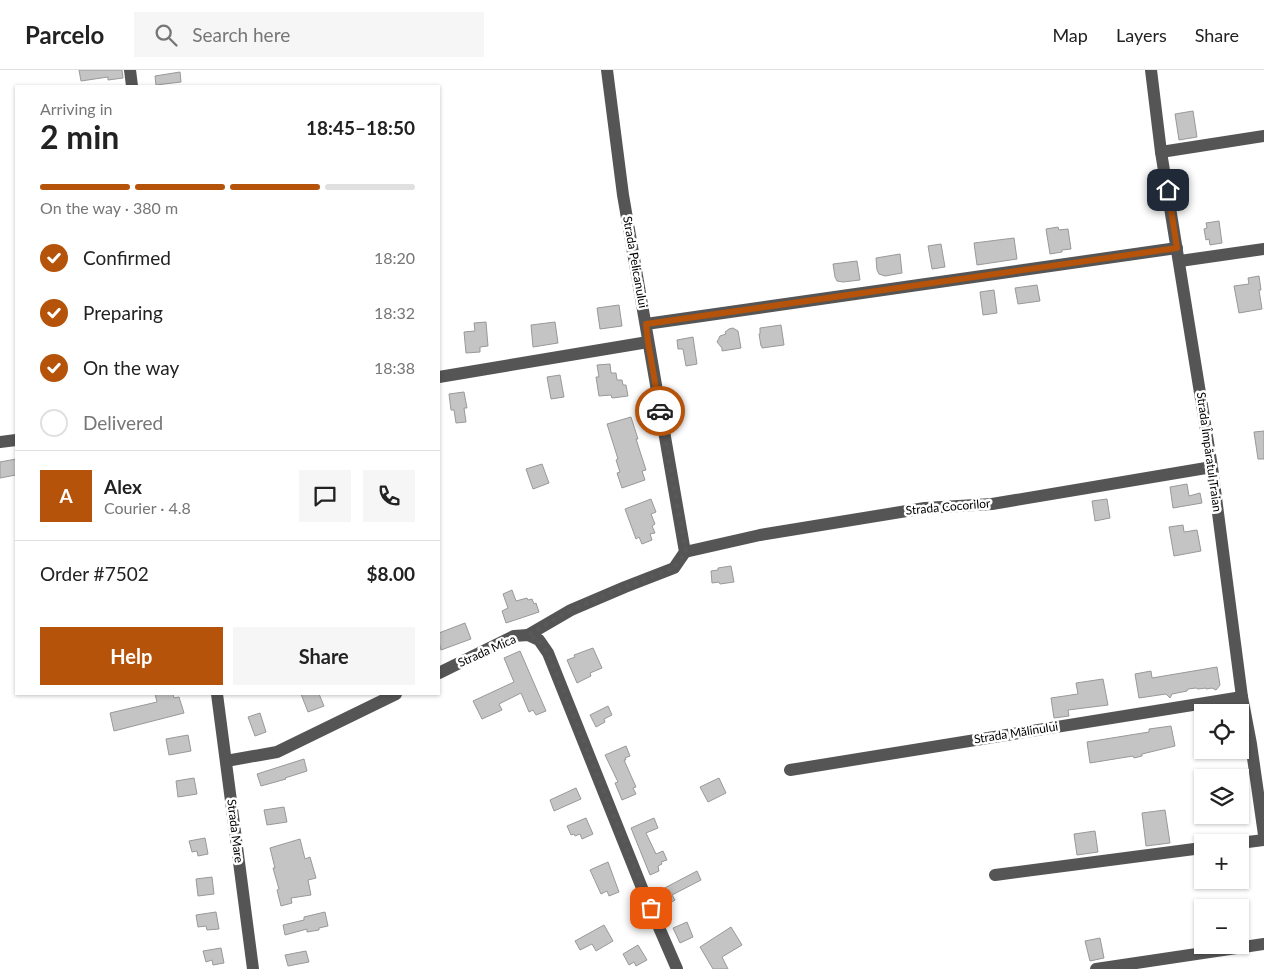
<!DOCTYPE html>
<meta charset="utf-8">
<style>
:root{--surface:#fff;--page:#f6f6f6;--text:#222;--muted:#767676;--line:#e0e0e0;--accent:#b45309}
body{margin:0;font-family:Lato,sans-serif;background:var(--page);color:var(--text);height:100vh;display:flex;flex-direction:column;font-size:19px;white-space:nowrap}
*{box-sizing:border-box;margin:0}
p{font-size:16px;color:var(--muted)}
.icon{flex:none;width:28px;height:28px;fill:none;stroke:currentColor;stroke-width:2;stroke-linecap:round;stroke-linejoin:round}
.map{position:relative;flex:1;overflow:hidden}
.panel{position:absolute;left:15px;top:15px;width:425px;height:610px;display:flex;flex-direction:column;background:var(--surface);border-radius:0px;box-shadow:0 1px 4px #0004}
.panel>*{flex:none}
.buttons{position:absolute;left:1194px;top:634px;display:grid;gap:10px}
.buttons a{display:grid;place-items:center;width:55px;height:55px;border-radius:0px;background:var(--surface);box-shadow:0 1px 4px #0004;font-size:25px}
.pin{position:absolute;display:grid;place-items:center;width:42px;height:42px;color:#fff;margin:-21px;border-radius:10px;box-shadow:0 2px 8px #0006}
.courier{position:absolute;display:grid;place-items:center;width:50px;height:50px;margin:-25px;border:4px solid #b45309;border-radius:50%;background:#fff;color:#222;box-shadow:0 1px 6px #0007}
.headline em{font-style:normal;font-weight:700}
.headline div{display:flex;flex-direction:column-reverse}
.headline{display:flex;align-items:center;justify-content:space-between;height:85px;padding:0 25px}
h1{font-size:32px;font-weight:700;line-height:38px}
.bar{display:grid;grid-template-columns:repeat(4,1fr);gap:8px 5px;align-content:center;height:60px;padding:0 25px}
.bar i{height:6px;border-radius:4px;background:var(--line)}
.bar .selected{background:var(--accent)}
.bar p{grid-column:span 4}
.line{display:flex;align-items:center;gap:12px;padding:0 25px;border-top:1px solid var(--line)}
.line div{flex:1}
.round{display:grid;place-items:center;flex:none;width:52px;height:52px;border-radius:0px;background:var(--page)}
ol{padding:0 25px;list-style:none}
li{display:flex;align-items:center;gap:15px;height:55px}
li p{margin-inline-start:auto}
li .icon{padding:5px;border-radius:50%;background:var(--accent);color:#fff;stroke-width:4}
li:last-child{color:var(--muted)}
li i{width:28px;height:28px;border:2px solid var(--line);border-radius:50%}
.action{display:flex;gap:10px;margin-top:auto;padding:10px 25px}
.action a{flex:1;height:58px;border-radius:0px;background:var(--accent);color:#fff;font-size:20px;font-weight:700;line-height:58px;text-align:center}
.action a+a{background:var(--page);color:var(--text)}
header{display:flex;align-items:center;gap:30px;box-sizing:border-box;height:70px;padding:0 25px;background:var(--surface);border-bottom:1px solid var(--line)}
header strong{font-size:24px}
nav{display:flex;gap:28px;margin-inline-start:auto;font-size:18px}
.search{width:350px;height:45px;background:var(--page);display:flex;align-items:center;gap:12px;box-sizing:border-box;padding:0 18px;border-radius:0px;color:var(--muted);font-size:19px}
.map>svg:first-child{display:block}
.building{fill:#c4c4c4;stroke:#999}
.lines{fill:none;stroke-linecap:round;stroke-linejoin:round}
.minor{stroke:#555;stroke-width:12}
.done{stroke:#595959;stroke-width:5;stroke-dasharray:0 9}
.route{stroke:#b45309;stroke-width:6}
.labels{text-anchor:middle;stroke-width:5;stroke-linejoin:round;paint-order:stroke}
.street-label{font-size:12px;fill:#000;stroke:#fff}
</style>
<header>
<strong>Parcelo</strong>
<div class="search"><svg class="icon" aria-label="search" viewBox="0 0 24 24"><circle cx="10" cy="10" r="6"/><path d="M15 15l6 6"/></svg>Search here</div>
<nav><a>Map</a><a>Layers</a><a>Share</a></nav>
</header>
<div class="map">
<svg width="1264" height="899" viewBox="0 0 1264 899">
<rect width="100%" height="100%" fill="#fff"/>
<g class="building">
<path d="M79 0H122L123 8 108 10V7L81 11Z"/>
<path d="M180 2 181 12 156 15 155 6Z"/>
<path d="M1193 41 1197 67 1179 70 1175 44Z"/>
<path d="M1219 151 1222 173 1210 175 1209 169 1206 170 1204 159 1207 158 1206 153Z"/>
<path d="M1058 157 1059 160 1068 159 1071 179 1062 180V182L1050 184 1046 159Z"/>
<path d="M1014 168 1017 189 977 195 974 173Z"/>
<path d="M941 174 945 197 932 199 928 176Z"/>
<path d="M900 184 902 203 885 206 879 204 877 200 876 188Z"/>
<path d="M857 191 860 210 843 212 837 211 835 207 833 194Z"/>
<path d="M1259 206 1261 220H1259L1262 239 1239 243 1234 216 1249 214 1248 208Z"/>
<path d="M1037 215 1040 231 1018 234 1015 218Z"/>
<path d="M994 220 997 243 983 245 980 222Z"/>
<path d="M619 235 622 256 600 259 597 238Z"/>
<path d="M486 252 488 276 480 277V282L466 283 464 262 475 261 474 253Z"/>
<path d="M555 252 558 273 533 277 531 255Z"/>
<path d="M781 255 784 275 762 278V276H761L759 264H760V258Z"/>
<path d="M733 258 738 261 741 278 722 281V278L717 272 720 266 726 264 725 262 729 259Z"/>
<path d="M693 267 697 294 686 296 683 279H678L677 270Z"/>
<path d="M610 294 611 303H616L617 310H622L623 315H626L628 326 612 328 611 325 599 326 596 307H599L597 295Z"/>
<path d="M560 305 564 327 551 329 547 307Z"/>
<path d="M464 322 467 338H464L466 352 456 353 454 340H451L449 324Z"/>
<path d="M631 347 638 369H636L646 400 642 401 645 410 622 418 617 403 620 402 616 390 618 389 607 354Z"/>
<path d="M1264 361V389H1258L1254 362Z"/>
<path d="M16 389V405L0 408V392Z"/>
<path d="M542 394 549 413 533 419 526 399Z"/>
<path d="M1187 414 1189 426 1200 423 1202 433 1173 438 1170 417Z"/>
<path d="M651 429 656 442 651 444 655 454 652 456 655 463 650 464 652 470 642 474 639 467 636 469 625 439Z"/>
<path d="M1107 429 1110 448 1095 451 1092 431Z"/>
<path d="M1183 455 1184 462 1197 460 1201 481 1174 486 1169 457Z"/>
<path d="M731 496 734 512 720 514 719 512 712 513 711 501 718 500V498Z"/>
<path d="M512 520 516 531 527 528 528 530 532 529 534 534 536 533 539 542 506 553 502 541 508 538 503 524Z"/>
<path d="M465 553 471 569 441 580 439 572V563Z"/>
<path d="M593 578 602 598 590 603 591 606 577 613 567 590 575 587 574 585Z"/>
<path d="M520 581 546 641 536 645 533 640 529 642 521 623 499 634 502 640 482 649 473 631 514 612 504 588Z"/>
<path d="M1217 597 1220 615 1216 620 1212 618 1206 619V618L1198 619 1196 618 1188 619 1187 621 1172 624 1170 628 1166 624 1139 628 1135 604 1151 601 1152 608Z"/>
<path d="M1103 609 1108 635 1068 640 1069 646 1054 648 1051 628 1078 624 1076 613Z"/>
<path d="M155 624H173L174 628 179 627 184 643 114 661 110 643 157 632Z"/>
<path d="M301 624H319L324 636 308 642Z"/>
<path d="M608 636 612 645 604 649 605 652 596 657 590 645Z"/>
<path d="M260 643 266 662 255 666 248 647Z"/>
<path d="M1171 656 1175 676 1142 684V686L1134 688 1133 686 1090 693 1087 672 1149 662V659Z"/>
<path d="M188 665 191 681 169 685 166 669Z"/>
<path d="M626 676 630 686 625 688 626 690H624L636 717 633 718 636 724 622 730 615 713 618 712 605 685Z"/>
<path d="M304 689 307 701 285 708 286 709 261 716 257 704Z"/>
<path d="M194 708 197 724 178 727 176 711Z"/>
<path d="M719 708 726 723 708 732 700 717Z"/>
<path d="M576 718 581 729 554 741 550 730Z"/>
<path d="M284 737 287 752 267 755 264 740Z"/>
<path d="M1165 740 1170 773 1146 776 1142 743Z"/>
<path d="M586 748 593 764 582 769 580 764 575 766 574 764 571 765 567 756Z"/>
<path d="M654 748 658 758 646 763 656 784 663 781 667 790 661 792 662 794 658 796 659 801 650 805 631 758Z"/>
<path d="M1095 761 1098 782 1077 785 1074 764Z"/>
<path d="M205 768 208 784 198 786 197 781 192 782 189 771Z"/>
<path d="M300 769 305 789 310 787 316 808 308 810 311 825 291 828 292 833 281 836 277 820 279 819 273 798H275L270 778Z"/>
<path d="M608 792 619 822 609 826 607 821 601 824 590 800Z"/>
<path d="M697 801 701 810 672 825 675 830 665 836 657 822Z"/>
<path d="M212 807 214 824 198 826 196 809Z"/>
<path d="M216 842 219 859 207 860 206 856 198 857 196 845Z"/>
<path d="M325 842 328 856 319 858V860L307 862V859L285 865 283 855 304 850V847Z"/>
<path d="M687 852 693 867 680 873 673 858Z"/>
<path d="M604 855 613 871 596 881 592 874 580 880 575 871Z"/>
<path d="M731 857 742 875 722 887 728 899H713L700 877Z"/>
<path d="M1100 868 1104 888 1090 891 1085 871Z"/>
<path d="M638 875 647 890 636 896 634 892 629 895 623 884Z"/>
<path d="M221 878 224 893 213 895 212 890 206 892 203 881Z"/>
<path d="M306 881 309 892 288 896 285 885Z"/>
</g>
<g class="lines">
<g class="minor">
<path d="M130 0 132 16"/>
<path d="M1151 0 1161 82 1212 397 1242 627 1251 674 1264 765"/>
<path d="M1161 82 1264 66"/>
<path d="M1180 191 1264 179"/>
<path d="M646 254 1177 178"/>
<path d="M439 307 648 272"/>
<path d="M0 372 16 370"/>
<path d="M685 482 760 465 925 438 992 434 1212 397"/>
<path d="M528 565 571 540 625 517 674 498 685 482 623 125 607 0"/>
<path d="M439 603 514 566 528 565 539 570 548 583 644 823 677 899"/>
<path d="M217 624 253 899"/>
<path d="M226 691 277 682 396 624"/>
<path d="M790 700 1242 627"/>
<path d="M1240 773 1264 770"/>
<path d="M995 805 1202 778"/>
<path d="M1096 899 1264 874"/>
</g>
</g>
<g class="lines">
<path class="done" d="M651 838 548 583 539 570 528 565 571 540 625 517 674 498 686 482 660 341"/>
<path class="route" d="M660 341 648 272 646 254 1177 178 1168 120"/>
</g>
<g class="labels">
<g class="street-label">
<text transform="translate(635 192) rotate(80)" y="4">Strada Pelicanului</text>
<text transform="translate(1209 382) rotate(82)" y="4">Strada Împăratul Traian</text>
<text transform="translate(948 437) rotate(-5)" y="4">Strada Cocorilor</text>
<text transform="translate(487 581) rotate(-24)" y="4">Strada Mica</text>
<text transform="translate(1016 663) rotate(-9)" y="4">Strada Mălinului</text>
<text transform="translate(235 761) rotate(83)" y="4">Strada Mare</text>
</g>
</g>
</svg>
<div class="buttons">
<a><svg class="icon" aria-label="locate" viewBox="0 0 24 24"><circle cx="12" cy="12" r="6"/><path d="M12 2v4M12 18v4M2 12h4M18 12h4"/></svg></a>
<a><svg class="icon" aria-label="layers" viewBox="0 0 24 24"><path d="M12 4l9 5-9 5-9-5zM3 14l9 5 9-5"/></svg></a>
<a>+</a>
<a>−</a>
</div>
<div class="pin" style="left:651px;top:838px;background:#ea580c"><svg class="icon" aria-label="bag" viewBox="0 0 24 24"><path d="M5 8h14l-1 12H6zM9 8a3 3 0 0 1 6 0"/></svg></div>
<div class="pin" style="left:1168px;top:120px;background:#1f2937"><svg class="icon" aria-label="home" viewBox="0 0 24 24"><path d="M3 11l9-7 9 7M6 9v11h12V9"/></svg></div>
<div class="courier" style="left:660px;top:341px"><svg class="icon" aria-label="car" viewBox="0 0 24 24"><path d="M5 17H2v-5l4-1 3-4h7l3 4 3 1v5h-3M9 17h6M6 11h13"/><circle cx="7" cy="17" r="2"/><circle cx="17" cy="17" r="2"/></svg></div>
<section class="panel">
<div class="headline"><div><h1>2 min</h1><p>Arriving in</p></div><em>18:45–18:50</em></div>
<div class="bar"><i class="selected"></i><i class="selected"></i><i class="selected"></i><i></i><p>On the way · 380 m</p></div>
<ol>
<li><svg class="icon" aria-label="check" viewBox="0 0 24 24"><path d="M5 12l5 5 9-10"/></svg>Confirmed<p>18:20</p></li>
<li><svg class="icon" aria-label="check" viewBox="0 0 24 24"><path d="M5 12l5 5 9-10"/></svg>Preparing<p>18:32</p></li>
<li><svg class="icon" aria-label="check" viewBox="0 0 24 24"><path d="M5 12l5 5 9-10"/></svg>On the way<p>18:38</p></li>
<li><i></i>Delivered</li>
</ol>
<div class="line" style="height:90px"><b class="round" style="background:var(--accent);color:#fff">A</b><div><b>Alex</b><p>Courier · 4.8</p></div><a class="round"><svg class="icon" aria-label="chat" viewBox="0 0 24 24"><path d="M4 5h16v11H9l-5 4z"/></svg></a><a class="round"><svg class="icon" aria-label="phone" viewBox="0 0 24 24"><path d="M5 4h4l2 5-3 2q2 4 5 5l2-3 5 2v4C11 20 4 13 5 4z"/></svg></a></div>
<div class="line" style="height:65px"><div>Order #7502</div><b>$8.00</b></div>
<div class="action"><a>Help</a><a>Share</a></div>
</section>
</div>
